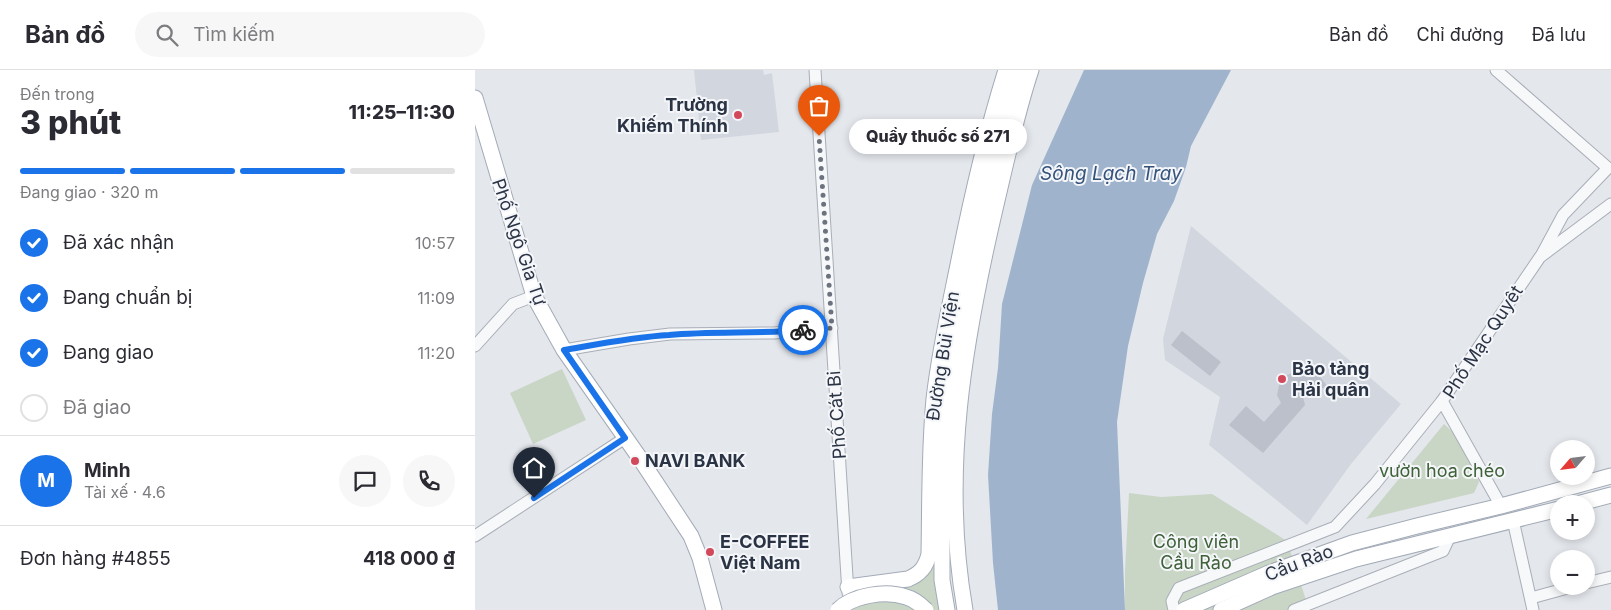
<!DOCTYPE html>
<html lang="vi">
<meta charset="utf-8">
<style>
:root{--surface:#fff;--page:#f7f7f7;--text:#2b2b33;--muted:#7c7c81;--line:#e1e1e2;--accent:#1a73e8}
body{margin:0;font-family:Inter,sans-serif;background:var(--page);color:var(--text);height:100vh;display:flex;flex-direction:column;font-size:19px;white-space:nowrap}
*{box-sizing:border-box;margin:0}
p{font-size:16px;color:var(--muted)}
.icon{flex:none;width:28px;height:28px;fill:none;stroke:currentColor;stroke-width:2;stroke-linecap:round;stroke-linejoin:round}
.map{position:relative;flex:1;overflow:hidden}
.details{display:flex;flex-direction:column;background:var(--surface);width:475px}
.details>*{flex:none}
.needle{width:32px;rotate:242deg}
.buttons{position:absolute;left:1075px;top:370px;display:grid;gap:10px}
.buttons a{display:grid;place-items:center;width:45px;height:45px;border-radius:50%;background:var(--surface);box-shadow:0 2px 8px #0003;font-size:25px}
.pin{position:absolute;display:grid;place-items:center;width:42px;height:42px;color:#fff;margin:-51px -21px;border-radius:50% 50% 50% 0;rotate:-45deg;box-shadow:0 0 5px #0007}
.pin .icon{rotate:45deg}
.courier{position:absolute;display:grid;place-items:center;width:50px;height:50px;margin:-25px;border:4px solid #1a73e8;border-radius:50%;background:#fff;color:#222;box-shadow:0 1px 6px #0007}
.bubble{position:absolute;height:35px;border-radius:18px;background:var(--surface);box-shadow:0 2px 8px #0003;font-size:16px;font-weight:800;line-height:35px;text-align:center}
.overview em{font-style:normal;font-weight:800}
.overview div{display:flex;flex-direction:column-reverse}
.overview{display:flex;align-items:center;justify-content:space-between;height:85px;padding:0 20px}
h1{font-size:32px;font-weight:800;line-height:38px}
.bar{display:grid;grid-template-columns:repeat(4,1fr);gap:8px 5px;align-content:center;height:60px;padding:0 20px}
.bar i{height:6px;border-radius:4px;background:var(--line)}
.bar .selected{background:var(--accent)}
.bar p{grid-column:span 4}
.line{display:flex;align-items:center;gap:12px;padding:0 20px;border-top:1px solid var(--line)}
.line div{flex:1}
.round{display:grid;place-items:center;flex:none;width:52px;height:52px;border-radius:26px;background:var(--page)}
ol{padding:0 20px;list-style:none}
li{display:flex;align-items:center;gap:15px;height:55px}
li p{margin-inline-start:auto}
li .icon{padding:5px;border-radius:50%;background:var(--accent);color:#fff;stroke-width:4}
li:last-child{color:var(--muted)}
li i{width:28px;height:28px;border:2px solid var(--line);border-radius:50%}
header{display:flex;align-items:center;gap:30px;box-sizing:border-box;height:70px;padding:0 25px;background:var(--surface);border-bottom:1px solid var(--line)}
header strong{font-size:24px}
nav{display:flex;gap:28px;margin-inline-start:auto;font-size:18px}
.search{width:350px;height:45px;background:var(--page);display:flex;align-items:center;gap:12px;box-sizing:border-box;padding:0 18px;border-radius:28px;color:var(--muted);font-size:19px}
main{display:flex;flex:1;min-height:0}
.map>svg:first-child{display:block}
.built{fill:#d2d6de}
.green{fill:#c9d6c5}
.water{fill:#9fb4cc}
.building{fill:#bbc0ca}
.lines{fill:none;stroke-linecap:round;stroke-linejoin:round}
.minor-casing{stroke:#a9aeb7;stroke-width:13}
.major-casing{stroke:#a3abb8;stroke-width:17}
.minor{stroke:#f7f8fa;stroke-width:11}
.major{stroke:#fff;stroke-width:15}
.major-bridge-casing{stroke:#a3abb8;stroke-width:17;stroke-linecap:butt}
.major-bridge{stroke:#fff;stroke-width:15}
.done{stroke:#6c737f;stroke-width:5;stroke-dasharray:0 9}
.route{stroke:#1a73e8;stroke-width:6}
.poi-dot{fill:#d1495b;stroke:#f4f6f9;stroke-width:2}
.labels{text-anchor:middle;stroke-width:4;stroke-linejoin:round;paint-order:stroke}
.poi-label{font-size:18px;font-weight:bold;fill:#2b3445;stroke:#f4f6f9;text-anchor:start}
.street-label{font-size:18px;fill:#2b3445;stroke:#f4f6f9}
.park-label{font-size:18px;fill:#3f6138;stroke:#f4f6f9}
.water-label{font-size:19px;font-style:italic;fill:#34527a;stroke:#f4f6f9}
</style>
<header>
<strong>Bản đồ</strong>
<div class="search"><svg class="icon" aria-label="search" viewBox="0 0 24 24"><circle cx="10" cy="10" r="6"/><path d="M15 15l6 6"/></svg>Tìm kiếm</div>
<nav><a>Bản đồ</a><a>Chỉ đường</a><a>Đã lưu</a></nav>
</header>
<main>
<section class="details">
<div class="overview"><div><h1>3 phút</h1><p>Đến trong</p></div><em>11:25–11:30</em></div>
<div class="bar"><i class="selected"></i><i class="selected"></i><i class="selected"></i><i></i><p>Đang giao · 320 m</p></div>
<ol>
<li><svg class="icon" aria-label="check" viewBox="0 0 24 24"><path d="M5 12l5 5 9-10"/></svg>Đã xác nhận<p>10:57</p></li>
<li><svg class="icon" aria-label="check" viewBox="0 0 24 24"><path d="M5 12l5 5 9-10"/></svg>Đang chuẩn bị<p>11:09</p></li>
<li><svg class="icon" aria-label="check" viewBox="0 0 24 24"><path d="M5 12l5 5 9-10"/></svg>Đang giao<p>11:20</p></li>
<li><i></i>Đã giao</li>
</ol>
<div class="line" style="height:90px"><b class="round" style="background:var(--accent);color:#fff">M</b><div><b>Minh</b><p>Tài xế · 4.6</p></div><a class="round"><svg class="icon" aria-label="chat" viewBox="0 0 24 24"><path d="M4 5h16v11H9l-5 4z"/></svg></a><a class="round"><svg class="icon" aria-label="phone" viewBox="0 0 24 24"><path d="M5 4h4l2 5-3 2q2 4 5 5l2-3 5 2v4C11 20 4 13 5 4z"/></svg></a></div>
<div class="line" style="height:65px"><div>Đơn hàng #4855</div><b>418 000 ₫</b></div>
</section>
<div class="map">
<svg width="1136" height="540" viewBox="0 0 1136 540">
<rect width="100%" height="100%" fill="#e4e7ec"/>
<g class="built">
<path d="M219 0H288L289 5 297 3 304 62 226 70Z"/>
<path d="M716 156 926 334 876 394 832 455 734 375 745 327 690 290 688 269Z"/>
</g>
<g class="green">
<path d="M87 299 111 350 58 374 35 323Z"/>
<path d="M969 354 985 369 1004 412 999 423 891 449Z"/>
<path d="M654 423 686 427 737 424 812 471 830 527 836 540H650V502Z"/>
<path d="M458 491 466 540H379L380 527 435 516 451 508Z"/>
</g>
<path class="water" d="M609 0H756L716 76 711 97 699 131 682 164 668 213 653 276 642 352 650 540H523L518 493 513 405 517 344 523 298 527 234 557 115Z"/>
<g class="building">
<path d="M707 261 746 292 735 306 696 275Z"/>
<path d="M824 300H832L841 302 853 317 827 323 830 335 788 383 754 355 771 336 789 352 806 333 802 325 805 311 810 306Z"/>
</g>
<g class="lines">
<g class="minor-casing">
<g id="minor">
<path d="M340 0 373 523"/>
<path d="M1021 0 1133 98 1088 145 1067 184"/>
<path d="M0 276 38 234 59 226"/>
<path d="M89 280 154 269 195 264 299 263 357 258"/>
<path d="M1026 436 967 331 1065 187 1136 134"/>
<path d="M1038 450 1058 540"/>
<path d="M0 466 150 368"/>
<path d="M1111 513 1136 507"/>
<path d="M1056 528 1100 516"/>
<path d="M699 540 697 531 704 518 860 457 900 414 967 331"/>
<path d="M819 540 968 481 975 466"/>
</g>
</g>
<g class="major-casing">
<g id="major">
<path d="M0 28 59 226 89 280 164 387 216 466 225 488 239 540"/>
<path d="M1102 434 1136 425"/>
<path d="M373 517 433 509C445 504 451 497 454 484 455 432 454 380 459 329 464 284 474 239 483 195 496 129 511 64 531 0"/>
<path d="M472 540 467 510V385L473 320 482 261 503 159 528 54 543 0"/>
<path d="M490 540C466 403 489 272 520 139 531 93 541 45 556 0"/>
<path d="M709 540 794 503 877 473 942 456 1026 436 1136 406"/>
<path d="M746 540 797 517 881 489 1084 439"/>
</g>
</g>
<use href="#minor" class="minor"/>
<use href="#major" class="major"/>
<g class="major-bridge-casing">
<path id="major-bridge" d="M363 540C378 525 411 520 431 527 439 529 446 535 451 540"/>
</g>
<use href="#major-bridge" class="major-bridge"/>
</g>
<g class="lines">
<path class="done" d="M328 260 357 258 344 66"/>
<path class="route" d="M59 428 150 368 89 280C124 274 159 267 194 265 239 261 283 264 328 260"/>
</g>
<g class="poi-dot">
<circle cx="263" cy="45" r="5"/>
<circle cx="807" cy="309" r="5"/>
<circle cx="160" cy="391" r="5"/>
<circle cx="235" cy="482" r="5"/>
</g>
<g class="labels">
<g class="poi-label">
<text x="253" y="41" text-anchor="end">Trường<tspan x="253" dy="21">Khiếm Thính</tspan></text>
<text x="817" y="305">Bảo tàng<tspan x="817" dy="21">Hải quân</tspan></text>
<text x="170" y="397">NAVI BANK</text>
<text x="245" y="478">E-COFFEE<tspan x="245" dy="21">Việt Nam</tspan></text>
</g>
<g class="street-label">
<text transform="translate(44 172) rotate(71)" y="6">Phố Ngô Gia Tự</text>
<text transform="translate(1008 272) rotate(-57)" y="6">Phố Mạc Quyêt</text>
<text transform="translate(468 286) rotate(-81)" y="6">Đường Bùi Viện</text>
<text transform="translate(362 345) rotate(-94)" y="6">Phố Cát Bi</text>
<text transform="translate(824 493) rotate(-21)" y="6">Cầu Rào</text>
</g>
<g class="park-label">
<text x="967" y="407">vườn hoa chéo</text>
<text x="721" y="478">Công viên<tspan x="721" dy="21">Cầu Rào</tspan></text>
</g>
<g class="water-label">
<text x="636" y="110">Sông Lạch Tray</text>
</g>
</g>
</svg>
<div class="buttons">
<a><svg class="needle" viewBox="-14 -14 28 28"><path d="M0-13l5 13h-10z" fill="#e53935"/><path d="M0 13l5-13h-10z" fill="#7c7c81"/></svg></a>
<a>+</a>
<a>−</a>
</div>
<div class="pin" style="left:344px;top:66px;background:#ea580c"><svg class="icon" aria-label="bag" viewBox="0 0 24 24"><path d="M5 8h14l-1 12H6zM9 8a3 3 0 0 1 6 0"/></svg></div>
<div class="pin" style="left:59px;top:428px;background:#1f2937"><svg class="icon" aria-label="home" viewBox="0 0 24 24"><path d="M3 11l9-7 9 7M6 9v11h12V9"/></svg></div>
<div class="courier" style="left:328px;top:260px"><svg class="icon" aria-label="bike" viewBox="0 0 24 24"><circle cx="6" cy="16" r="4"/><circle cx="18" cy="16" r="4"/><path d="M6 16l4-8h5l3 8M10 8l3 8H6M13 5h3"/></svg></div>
<div class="bubble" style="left:374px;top:49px;width:178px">Quầy thuốc số 271</div>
</div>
</main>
